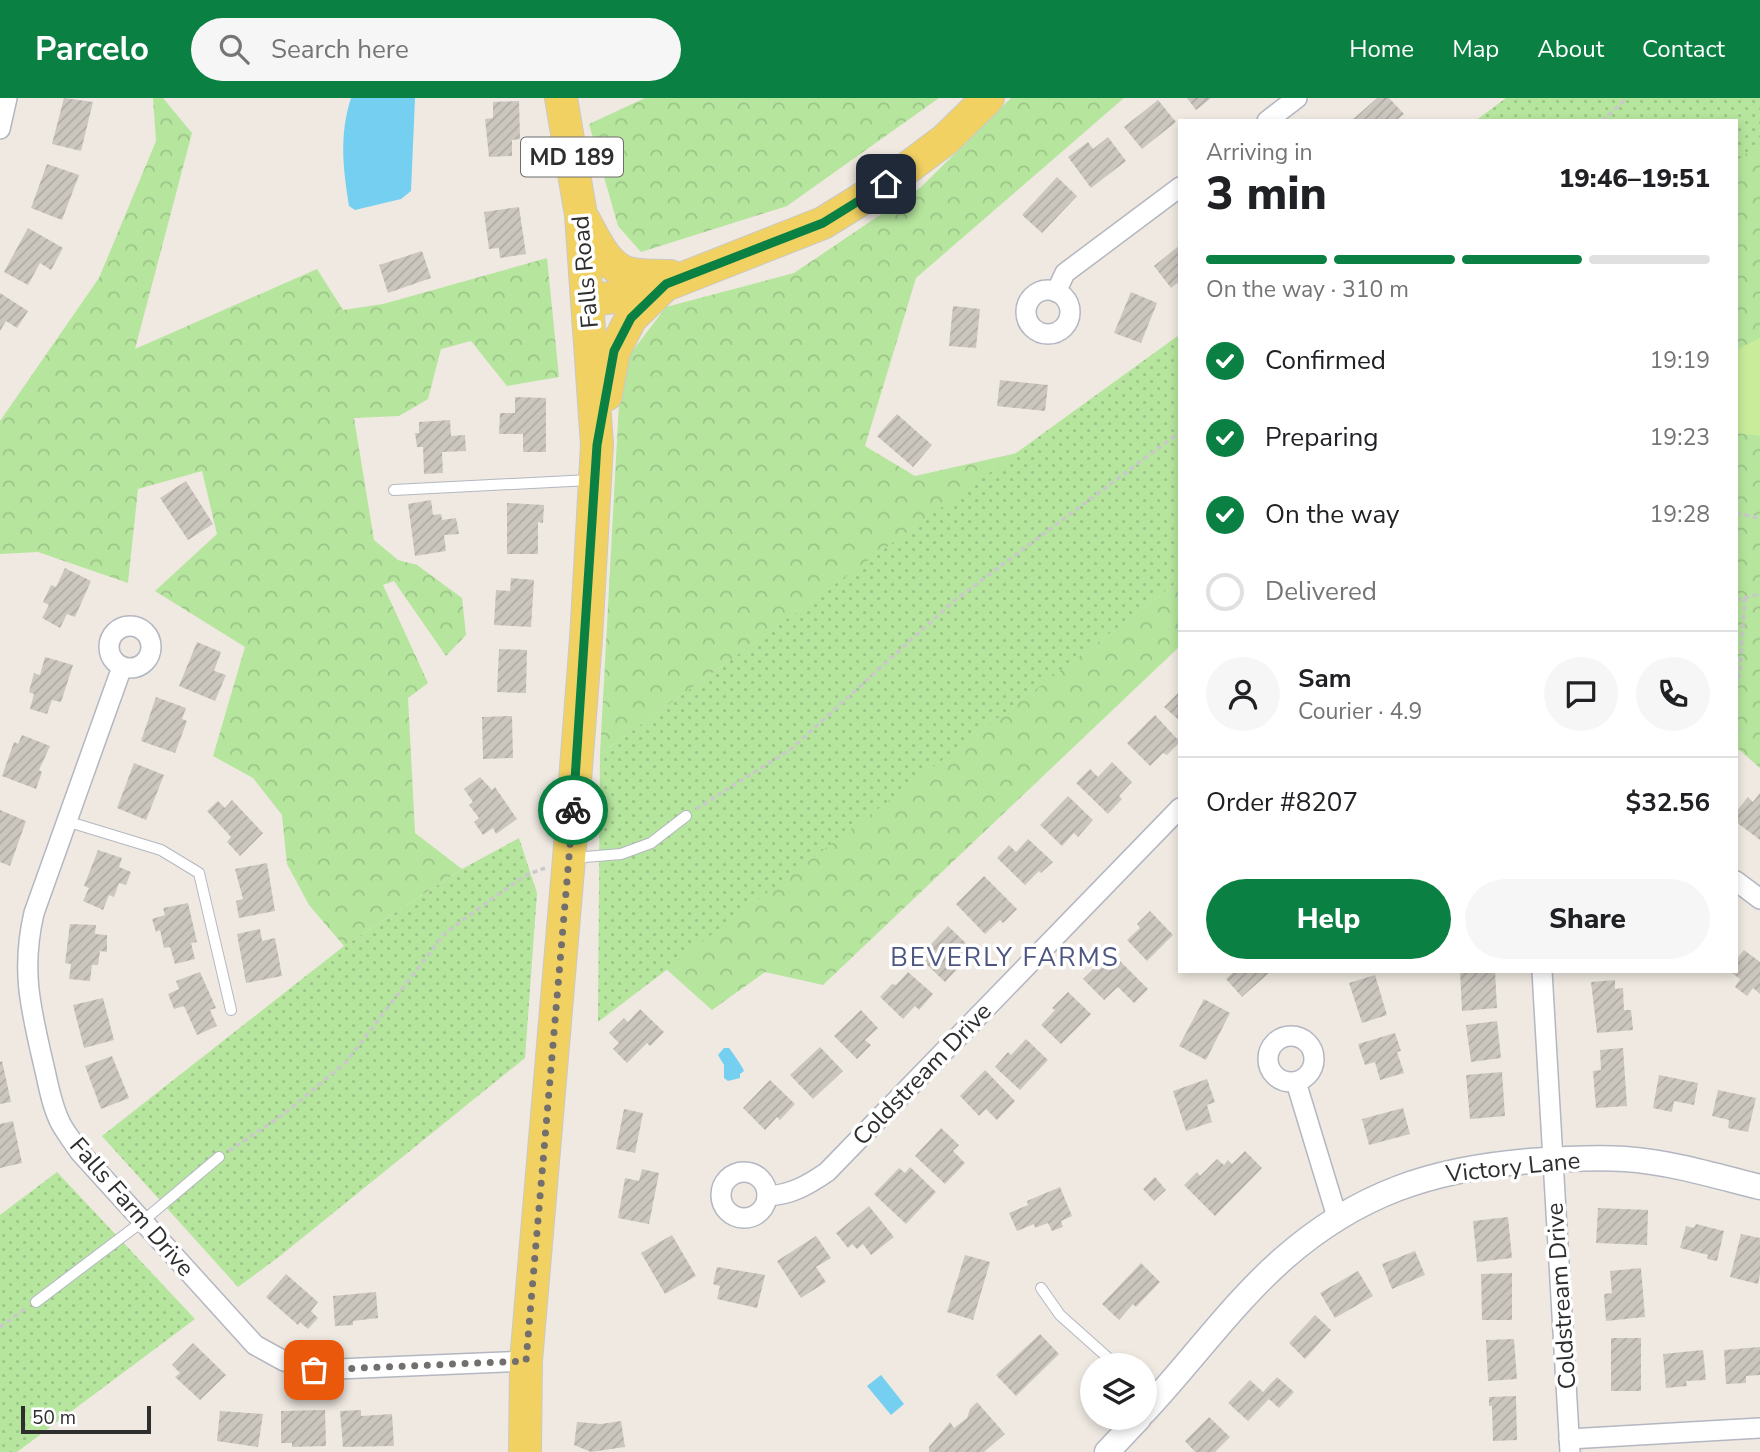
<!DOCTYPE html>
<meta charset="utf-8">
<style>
:root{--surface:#fff;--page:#f6f6f6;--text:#202124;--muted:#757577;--line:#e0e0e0;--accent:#0b8043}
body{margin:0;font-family:"Nunito Sans",sans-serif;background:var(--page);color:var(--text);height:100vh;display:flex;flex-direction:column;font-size:26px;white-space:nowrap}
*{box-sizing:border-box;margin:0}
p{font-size:23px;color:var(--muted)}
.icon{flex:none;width:38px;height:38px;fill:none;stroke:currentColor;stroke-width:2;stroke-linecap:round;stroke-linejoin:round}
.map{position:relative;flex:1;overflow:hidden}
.drawer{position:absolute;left:1178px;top:21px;width:560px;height:854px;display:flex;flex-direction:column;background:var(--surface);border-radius:0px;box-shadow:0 4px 10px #0003}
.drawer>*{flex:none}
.buttons{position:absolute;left:1080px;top:1255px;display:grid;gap:14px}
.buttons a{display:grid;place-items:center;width:77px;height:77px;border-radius:50%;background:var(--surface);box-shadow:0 4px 10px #0003;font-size:35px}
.scale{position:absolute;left:21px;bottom:18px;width:130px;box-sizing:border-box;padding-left:7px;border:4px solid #2e2e2e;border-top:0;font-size:19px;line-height:24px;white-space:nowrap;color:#2e2e2e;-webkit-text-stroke:5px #fff;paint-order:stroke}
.pin{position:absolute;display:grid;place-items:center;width:60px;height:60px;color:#fff;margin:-30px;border-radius:14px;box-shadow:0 4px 10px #0006}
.courier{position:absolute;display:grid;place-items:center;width:70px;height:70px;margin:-35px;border:5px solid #0b8043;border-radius:50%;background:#fff;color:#222;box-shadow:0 2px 9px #0007}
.headline em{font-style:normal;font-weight:800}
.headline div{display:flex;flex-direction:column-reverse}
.headline{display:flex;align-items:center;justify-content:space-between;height:119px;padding:0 28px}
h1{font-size:46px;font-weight:800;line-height:52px}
.bar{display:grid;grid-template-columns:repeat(4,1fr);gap:10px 7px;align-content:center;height:84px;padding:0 28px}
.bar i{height:9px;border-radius:5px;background:var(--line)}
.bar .current{background:var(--accent)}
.bar p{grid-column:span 4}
.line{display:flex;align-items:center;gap:18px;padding:0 28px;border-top:2px solid var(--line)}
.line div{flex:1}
.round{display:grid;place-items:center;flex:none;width:74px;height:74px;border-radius:37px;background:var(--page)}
ol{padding:0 28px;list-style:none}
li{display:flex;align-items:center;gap:21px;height:77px}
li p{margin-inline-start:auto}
li .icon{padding:7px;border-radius:50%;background:var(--accent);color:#fff;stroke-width:4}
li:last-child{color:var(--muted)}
li i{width:38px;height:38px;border:4px solid var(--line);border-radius:50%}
.button{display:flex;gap:14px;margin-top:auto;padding:14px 28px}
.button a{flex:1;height:80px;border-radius:42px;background:var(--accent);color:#fff;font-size:28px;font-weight:800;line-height:80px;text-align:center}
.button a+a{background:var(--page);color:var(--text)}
header{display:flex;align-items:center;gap:42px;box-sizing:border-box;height:98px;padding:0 35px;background:var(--accent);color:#fff}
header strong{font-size:33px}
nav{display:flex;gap:38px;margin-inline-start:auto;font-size:24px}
.search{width:490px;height:63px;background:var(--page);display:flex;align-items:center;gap:18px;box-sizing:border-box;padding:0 24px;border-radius:38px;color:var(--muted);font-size:26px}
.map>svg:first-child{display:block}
.grass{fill:url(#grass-dots)}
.forest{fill:url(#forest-crowns)}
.pitch{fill:#c9ec9a}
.water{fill:#75cff0}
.building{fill:url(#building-hatch)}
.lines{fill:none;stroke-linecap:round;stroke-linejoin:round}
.service-casing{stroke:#b4b7c1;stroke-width:12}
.minor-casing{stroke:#b4b7c1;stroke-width:22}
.tertiary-casing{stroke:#b4b7c1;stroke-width:27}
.primary-casing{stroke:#c9c9c9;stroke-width:34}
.path{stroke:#c9c9c9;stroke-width:3.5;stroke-dasharray:5 3.5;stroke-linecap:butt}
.service{stroke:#fff;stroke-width:10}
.minor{stroke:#fff;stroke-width:19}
.tertiary{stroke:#fff;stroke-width:24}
.primary{stroke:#f2d163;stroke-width:32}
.done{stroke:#726f6d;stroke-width:7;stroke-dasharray:0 12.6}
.route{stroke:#0b8043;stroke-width:9}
.labels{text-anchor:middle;stroke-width:7;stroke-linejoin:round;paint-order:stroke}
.shield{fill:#fff;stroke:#6d6d6d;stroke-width:2}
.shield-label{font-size:23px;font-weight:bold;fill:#2e2e2e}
.street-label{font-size:24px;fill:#2e2e2e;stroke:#fff}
.neighbourhood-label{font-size:26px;letter-spacing:2px;fill:#4d5680;stroke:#fff}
</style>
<header>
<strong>Parcelo</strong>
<div class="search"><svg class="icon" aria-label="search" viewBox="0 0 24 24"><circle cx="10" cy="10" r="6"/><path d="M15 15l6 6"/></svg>Search here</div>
<nav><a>Home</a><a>Map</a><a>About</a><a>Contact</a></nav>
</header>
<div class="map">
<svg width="1760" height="1354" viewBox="0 0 1760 1354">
<defs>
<pattern id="grass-dots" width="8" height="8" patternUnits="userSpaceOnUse" patternTransform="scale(1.75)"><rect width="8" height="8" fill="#b6e59e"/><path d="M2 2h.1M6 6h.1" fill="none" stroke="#9dc588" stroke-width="1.8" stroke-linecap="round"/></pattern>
<pattern id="forest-crowns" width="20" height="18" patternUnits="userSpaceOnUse" patternTransform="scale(1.75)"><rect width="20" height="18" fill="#b6e59e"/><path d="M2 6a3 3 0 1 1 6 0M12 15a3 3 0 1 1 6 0" fill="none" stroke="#9dc588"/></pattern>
<pattern id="building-hatch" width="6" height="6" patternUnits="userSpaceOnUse" patternTransform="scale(1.75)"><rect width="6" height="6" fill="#cbc7bf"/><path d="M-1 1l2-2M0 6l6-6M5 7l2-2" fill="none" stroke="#afaba4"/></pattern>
</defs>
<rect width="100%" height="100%" fill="#efe9e1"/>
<g class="grass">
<path d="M1506 0H1760V47L1736 65V23H1475Z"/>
<path d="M1179 237V483L598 924 600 656Z"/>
<path d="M519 740 537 795 525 960 280 1158 238 1189 102 1038 344 848 462 771Z"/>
<path d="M57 1074 195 1221 17 1354H0V1117Z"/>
</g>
<g class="forest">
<path d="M153 0H163L192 35 135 251 317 171 343 212 383 206 547 160 559 279 507 288 471 243 441 251 428 301 399 318 354 320 374 442 398 462 417 467 462 500 466 537 446 558 394 483 383 487 428 585 408 600 415 735 462 771 344 848 309 807 287 766 282 717 253 680 213 658 245 549 155 493 217 436 202 373 138 391 128 485 38 454 0 456V323L99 180 156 43Z"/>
<path d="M645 0H939L787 108 641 154 618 128 589 26Z"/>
<path d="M1011 0H1124L916 180 865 348 915 378 1017 355 600 656 621 268 666 209 794 175 920 90Z"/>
<path d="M1760 45V670L1736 649V63Z"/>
<path d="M1179 483V549L823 887 765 874 712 912 666 871Z"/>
</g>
<path class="pitch" d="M1760 240V338L1736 335V252Z"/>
<g class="water">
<path d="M351 0H415L411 93 401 101 355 112 349 108C343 71 339 37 351 0Z"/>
<path d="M724 950H729C732 954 743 969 744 973L740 976V980L728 983 724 980V967L718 957Z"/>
<path d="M881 1277 904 1306 891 1317 867 1288Z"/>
</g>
<g class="building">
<path d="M64 0 93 4 81 53 52 46Z"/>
<path d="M1187 0H1211L1196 12Z"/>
<path d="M1377 0H1389L1404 16 1396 23H1351Z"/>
<path d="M1158 2 1176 24 1142 51 1124 29Z"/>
<path d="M519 3 520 41 512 42V58L489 59 485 21 493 20V4Z"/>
<path d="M1108 39 1126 63 1091 90 1068 59 1088 44 1093 51Z"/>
<path d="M47 66 79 77 62 122 31 110Z"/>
<path d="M1057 79 1077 98 1042 135 1022 117Z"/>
<path d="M519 109 526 156 500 160 499 150 489 151 484 114Z"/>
<path d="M28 130 63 150 51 172 40 165 28 187 4 174Z"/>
<path d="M1180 147V183L1171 190 1154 168Z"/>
<path d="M422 153 431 180 388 195 379 167Z"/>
<path d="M1131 194 1157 205 1141 245 1114 235Z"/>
<path d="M0 195 28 213 17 230 6 223 0 233Z"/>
<path d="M953 208 980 211 976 250 949 248Z"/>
<path d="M1000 282 1048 287 1045 313 997 308Z"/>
<path d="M515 299 546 300V354H523V336H499L500 315H515Z"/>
<path d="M897 316 932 347 913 369 877 338Z"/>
<path d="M450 322 451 338 465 337 466 353 442 354 443 375 424 376 423 349H417L415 335H419V324Z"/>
<path d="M186 383 213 426 188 442 160 400Z"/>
<path d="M431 402 433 417 441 416 442 422 456 420 459 436 444 437 446 453 415 458 408 406Z"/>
<path d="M507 405 544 407 543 425 538 424V456H507Z"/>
<path d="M65 470 91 483 75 519 67 516 60 530 42 520 49 507 43 504 51 487 56 489Z"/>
<path d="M511 480 534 482 531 529 494 527 496 492 510 493Z"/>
<path d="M197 544 221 554 214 573 226 577 215 603 179 588Z"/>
<path d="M499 551 527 552 526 595 497 594Z"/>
<path d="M45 559 73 567 61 604 52 602 47 616 30 611 34 596 29 594 34 575 40 577Z"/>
<path d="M1180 593V623L1164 609Z"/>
<path d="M156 599 186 610 182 621 187 623 175 655 141 643Z"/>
<path d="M1155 617 1180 644 1167 657 1163 655 1150 668 1127 645Z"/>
<path d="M512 618 513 660 483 661 482 619Z"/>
<path d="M22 637 50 648 39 672 42 674 36 691 2 678 14 644 18 646Z"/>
<path d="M1112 664 1132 684 1119 698 1122 701 1108 716 1076 685 1090 671 1098 679Z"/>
<path d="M134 665 164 677 146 722 117 710Z"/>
<path d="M480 679 492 692 495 689 517 721 496 736 493 730 483 737 474 724 479 720 469 707 473 704 464 691Z"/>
<path d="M1760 695V742L1736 724V714L1748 699 1753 704Z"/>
<path d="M1068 698 1093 722 1078 739 1074 735 1062 748 1040 727Z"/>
<path d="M232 702 263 735 240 758 227 744 231 739 207 713 218 703 225 710Z"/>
<path d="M0 712 26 723 10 768 0 764Z"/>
<path d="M1028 741 1053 764 1041 775 1039 773 1025 787 997 760 1009 747 1016 754Z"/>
<path d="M98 752 122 760 119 769 131 774 126 787 119 785 114 799 109 797 103 812 83 803 89 790 84 788Z"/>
<path d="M267 765 275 813 239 820 236 803 243 801 235 771Z"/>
<path d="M984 778 1017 811 1003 825 1000 822 985 836 956 806Z"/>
<path d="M188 805 197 844 191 845 195 861 175 866 170 849 164 850 160 832 156 834 152 821 165 817 163 810Z"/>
<path d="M1150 813 1173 837 1147 863 1127 842 1140 830 1137 826Z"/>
<path d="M70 826 96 827 95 836 107 837V854L100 853 98 867H92L90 883 69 881 71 866 65 865Z"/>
<path d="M948 828 972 851 957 866 960 868 945 884 919 859Z"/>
<path d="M260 831 262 843 275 840 282 878 246 885 237 836Z"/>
<path d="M1744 852 1760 864V896L1753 890 1747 898 1735 889 1740 881 1729 873H1736V862Z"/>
<path d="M1111 854 1148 891 1134 905 1118 889 1104 902 1083 881Z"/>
<path d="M1235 873H1271L1242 899 1226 881Z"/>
<path d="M1460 873H1495L1497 910 1462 913Z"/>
<path d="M200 874 216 910 210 912 217 928 197 937 184 908 174 911 168 896 179 891 176 883Z"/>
<path d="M908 874 933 896 919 912 915 908 903 921 880 899 892 886 896 887Z"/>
<path d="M1375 877 1387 917 1362 925 1349 885Z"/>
<path d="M1615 882V891L1623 890 1624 912H1631L1633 932 1597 935 1591 884Z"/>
<path d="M1068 894 1091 916 1061 946 1041 927 1055 912 1052 910Z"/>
<path d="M103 900 114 942 84 950 73 907Z"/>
<path d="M1204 901 1230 915 1206 962 1179 948Z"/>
<path d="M640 911 664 934 650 948 647 945 627 965 613 951 619 945 609 935 624 920 628 924Z"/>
<path d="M861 912 878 930 865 942 871 947 857 961 834 938Z"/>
<path d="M1497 923 1501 960 1471 964 1466 927Z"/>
<path d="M1395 935 1401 953 1397 954 1404 975 1380 982 1375 964 1365 967 1358 946Z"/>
<path d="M1026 941 1048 962 1020 992 995 969 1008 954 1011 957Z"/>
<path d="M820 949 843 973 813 1001 790 977Z"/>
<path d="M1623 950 1627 1008 1596 1010 1593 973 1601 972 1600 952Z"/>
<path d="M112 958 129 1000 101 1011 85 968Z"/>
<path d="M2 963 11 1004 0 1006V964Z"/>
<path d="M985 972 1015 1003 997 1022 986 1011 979 1018 960 998Z"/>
<path d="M1502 974 1505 1018 1470 1021 1466 977Z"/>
<path d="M1659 977 1698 985 1694 1007 1674 1003 1672 1014 1653 1010Z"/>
<path d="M1207 981 1215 1004 1207 1007 1212 1024 1186 1033 1173 993Z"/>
<path d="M770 982 795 1006 780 1022 777 1019 765 1032 743 1010Z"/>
<path d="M1718 992 1756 1000 1748 1034 1728 1030 1729 1022 1712 1018Z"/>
<path d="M1403 1010 1410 1036 1369 1047 1362 1021Z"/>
<path d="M624 1011 643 1015 635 1055 616 1051Z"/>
<path d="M13 1023 22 1065 0 1070V1026Z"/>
<path d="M941 1030 959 1047 953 1053 965 1065 945 1086 915 1058Z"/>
<path d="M1245 1053 1262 1070 1215 1118 1184 1087 1197 1074 1200 1078 1217 1061 1224 1067 1228 1062 1232 1066Z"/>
<path d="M910 1069 936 1094 906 1126 874 1096 899 1070 905 1075Z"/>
<path d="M642 1071 659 1075 649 1126 618 1120 625 1080 639 1083Z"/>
<path d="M1155 1079 1166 1092 1154 1103 1143 1091Z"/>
<path d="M1060 1089 1072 1118 1061 1123 1063 1129 1052 1133 1048 1125 1035 1130 1034 1126 1017 1133 1009 1115 1028 1107 1027 1103Z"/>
<path d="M869 1108 894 1139 871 1157 863 1146 857 1151 852 1146 848 1150 836 1135Z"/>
<path d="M1598 1110 1648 1112 1647 1147 1596 1145Z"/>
<path d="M1508 1119 1512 1160 1477 1164 1473 1123Z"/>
<path d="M1696 1126 1724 1133 1717 1163 1707 1161 1708 1157 1680 1150 1686 1128 1694 1130Z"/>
<path d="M1741 1136 1760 1140V1176L1758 1186 1730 1179Z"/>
<path d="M672 1137 696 1178 665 1196 641 1155Z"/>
<path d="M816 1138 831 1160 816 1169 826 1184 801 1200 777 1163Z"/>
<path d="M1415 1153 1425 1177 1392 1191 1382 1166Z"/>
<path d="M965 1157 990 1164 973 1222 947 1214Z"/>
<path d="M1141 1165 1160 1184 1136 1209 1133 1206 1119 1222 1102 1206Z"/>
<path d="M717 1169 765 1177 757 1210 717 1201 720 1188 713 1186Z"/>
<path d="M1641 1170 1645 1219 1606 1223 1604 1196 1612 1195 1610 1173Z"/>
<path d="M1358 1173 1373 1198 1335 1220 1320 1195Z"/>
<path d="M1512 1175V1222H1482L1481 1176Z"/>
<path d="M286 1176 318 1204 311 1213 318 1220 308 1231 300 1224 298 1227 266 1199Z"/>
<path d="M376 1194 378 1220 353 1223V1227L335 1228 333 1198Z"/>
<path d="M1315 1217 1331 1232 1305 1261 1289 1245Z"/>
<path d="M1040 1236 1059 1256 1016 1298 996 1277Z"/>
<rect x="1611" y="1240" width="30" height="53"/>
<path d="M1514 1241 1517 1281 1488 1283 1486 1242Z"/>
<path d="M193 1245 226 1277 200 1302 175 1279 180 1275 172 1267Z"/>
<path d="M1760 1249V1277L1746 1278V1285L1726 1286 1724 1252Z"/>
<path d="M1703 1252 1706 1282 1686 1283 1687 1288 1666 1290 1663 1256Z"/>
<path d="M1277 1279 1294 1294 1279 1310 1269 1301 1248 1323 1228 1305 1250 1282 1263 1294Z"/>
<path d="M1516 1298 1517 1342 1493 1343 1492 1308H1489V1299Z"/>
<path d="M977 1304 1005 1336 984 1354H929V1349L950 1324 954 1330 967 1320 970 1311Z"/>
<path d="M325 1312 326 1348 292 1349V1345H281V1313Z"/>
<path d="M361 1312V1318L392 1316 394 1348 343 1349 340 1313Z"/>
<path d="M220 1313 263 1316 258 1349 217 1343Z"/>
<path d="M1209 1319 1230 1339 1215 1354H1195L1185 1343Z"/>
<path d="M621 1323 625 1349 591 1354 574 1347 577 1324 601 1326Z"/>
</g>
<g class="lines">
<g class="service-casing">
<g id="service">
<path d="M394 392 590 382"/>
<path d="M66 723 161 752 199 775 231 912"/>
<path d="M573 760 621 756 651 745 686 718"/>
<path d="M1041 1190 1060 1217 1116 1267"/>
<path d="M36 1204 143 1123 219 1059"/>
</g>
</g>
<g class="minor-casing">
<g id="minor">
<path d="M1267 23 1297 0"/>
<path d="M0 31 7 0"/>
<circle cx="1048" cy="214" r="22"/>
<path d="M1056 194 1065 175 1180 89"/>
<circle cx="130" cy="549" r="21"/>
<path d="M122 569 34 815C21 871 30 908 43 964 48 984 51 1007 61 1026 66 1035 73 1044 79 1053L255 1247 284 1263 314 1272 526 1263"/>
<path d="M1736 783 1760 801"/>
<path d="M1542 873 1570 1354"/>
<circle cx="1291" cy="961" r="23"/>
<path d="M1296 984 1337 1119"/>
<circle cx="744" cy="1097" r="23"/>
<path d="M767 1098C791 1097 808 1087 827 1074L1180 710"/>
<path d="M1569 1341 1760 1330"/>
</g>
</g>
<g class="tertiary-casing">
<g id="tertiary">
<path d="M1144 1314C1191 1264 1232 1206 1283 1161 1358 1095 1433 1071 1530 1063 1561 1061 1593 1059 1625 1061 1670 1064 1716 1078 1760 1089"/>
<path d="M1107 1354 1139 1320"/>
</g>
</g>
<g class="primary-casing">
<g id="primary">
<path d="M584 122C594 140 605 166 625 174 638 179 656 177 670 178"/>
<path d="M588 203 648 194 823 125 886 86 946 41 988 0"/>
<path d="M606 297 614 253 631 220 663 189"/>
<path d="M525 1354 526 1263 569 760 586 541 597 347 581 117 561 0"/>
</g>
</g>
<g class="path">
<path d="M1602 23 1627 0"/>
<path d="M1736 415 1760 420"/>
<path d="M1736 502 1760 496"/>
<path d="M1736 589 1740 573 1745 499"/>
<path d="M1736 622 1738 633"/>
<path d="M696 711 791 651 955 502 1180 334"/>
<path d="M229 1053 284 1016 346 964 445 835 524 778 545 770"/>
<path d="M0 1229 25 1211"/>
</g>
<use href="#service" class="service"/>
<use href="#minor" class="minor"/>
<use href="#tertiary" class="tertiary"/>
<use href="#primary" class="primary"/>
</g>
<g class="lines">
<path class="done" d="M314 1272 526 1263 573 712"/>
<path class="route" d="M573 712 597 347 614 253 631 220 666 186 823 125 886 86"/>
</g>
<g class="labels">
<rect class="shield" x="521" y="39.5" width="102" height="39" rx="5"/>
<g class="shield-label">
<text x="572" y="67">MD 189</text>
</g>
<g class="street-label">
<text transform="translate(585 174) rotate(-95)" y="8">Falls Road</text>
<text transform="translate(922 976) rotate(-46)" y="8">Coldstream Drive</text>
<text transform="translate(1513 1069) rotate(-6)" y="8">Victory Lane</text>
<text transform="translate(132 1109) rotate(49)" y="8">Falls Farm Drive</text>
<text transform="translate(1561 1198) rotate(-94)" y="8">Coldstream Drive</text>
</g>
<g class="neighbourhood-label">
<text x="1005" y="868">BEVERLY FARMS</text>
</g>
</g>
</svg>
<div class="buttons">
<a><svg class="icon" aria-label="layers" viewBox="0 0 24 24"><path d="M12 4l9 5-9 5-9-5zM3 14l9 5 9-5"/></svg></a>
</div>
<div class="scale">50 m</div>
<div class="pin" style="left:314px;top:1272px;background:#ea580c"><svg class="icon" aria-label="bag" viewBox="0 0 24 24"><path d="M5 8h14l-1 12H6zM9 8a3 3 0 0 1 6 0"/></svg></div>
<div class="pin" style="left:886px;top:86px;background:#1f2937"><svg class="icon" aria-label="home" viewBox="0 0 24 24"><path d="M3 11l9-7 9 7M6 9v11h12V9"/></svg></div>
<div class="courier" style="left:573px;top:712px"><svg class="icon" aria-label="bike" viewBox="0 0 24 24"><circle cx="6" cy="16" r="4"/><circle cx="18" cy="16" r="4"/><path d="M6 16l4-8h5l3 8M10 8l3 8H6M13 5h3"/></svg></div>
<section class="drawer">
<div class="headline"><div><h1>3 min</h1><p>Arriving in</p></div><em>19:46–19:51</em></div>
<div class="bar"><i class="current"></i><i class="current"></i><i class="current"></i><i></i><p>On the way · 310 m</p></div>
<ol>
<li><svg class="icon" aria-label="check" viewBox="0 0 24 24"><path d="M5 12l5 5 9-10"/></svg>Confirmed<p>19:19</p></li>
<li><svg class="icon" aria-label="check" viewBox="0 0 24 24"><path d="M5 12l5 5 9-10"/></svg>Preparing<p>19:23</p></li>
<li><svg class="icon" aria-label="check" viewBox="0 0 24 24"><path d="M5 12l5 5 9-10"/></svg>On the way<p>19:28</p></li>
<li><i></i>Delivered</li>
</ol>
<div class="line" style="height:126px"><a class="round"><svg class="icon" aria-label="person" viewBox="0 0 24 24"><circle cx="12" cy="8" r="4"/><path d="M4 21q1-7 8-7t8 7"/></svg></a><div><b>Sam</b><p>Courier · 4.9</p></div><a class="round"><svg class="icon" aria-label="chat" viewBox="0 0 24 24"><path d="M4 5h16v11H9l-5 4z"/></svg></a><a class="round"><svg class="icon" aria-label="phone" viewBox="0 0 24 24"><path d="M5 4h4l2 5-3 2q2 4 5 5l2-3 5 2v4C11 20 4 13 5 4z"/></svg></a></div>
<div class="line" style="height:91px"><div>Order #8207</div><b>$32.56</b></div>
<div class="button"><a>Help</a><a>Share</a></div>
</section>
</div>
